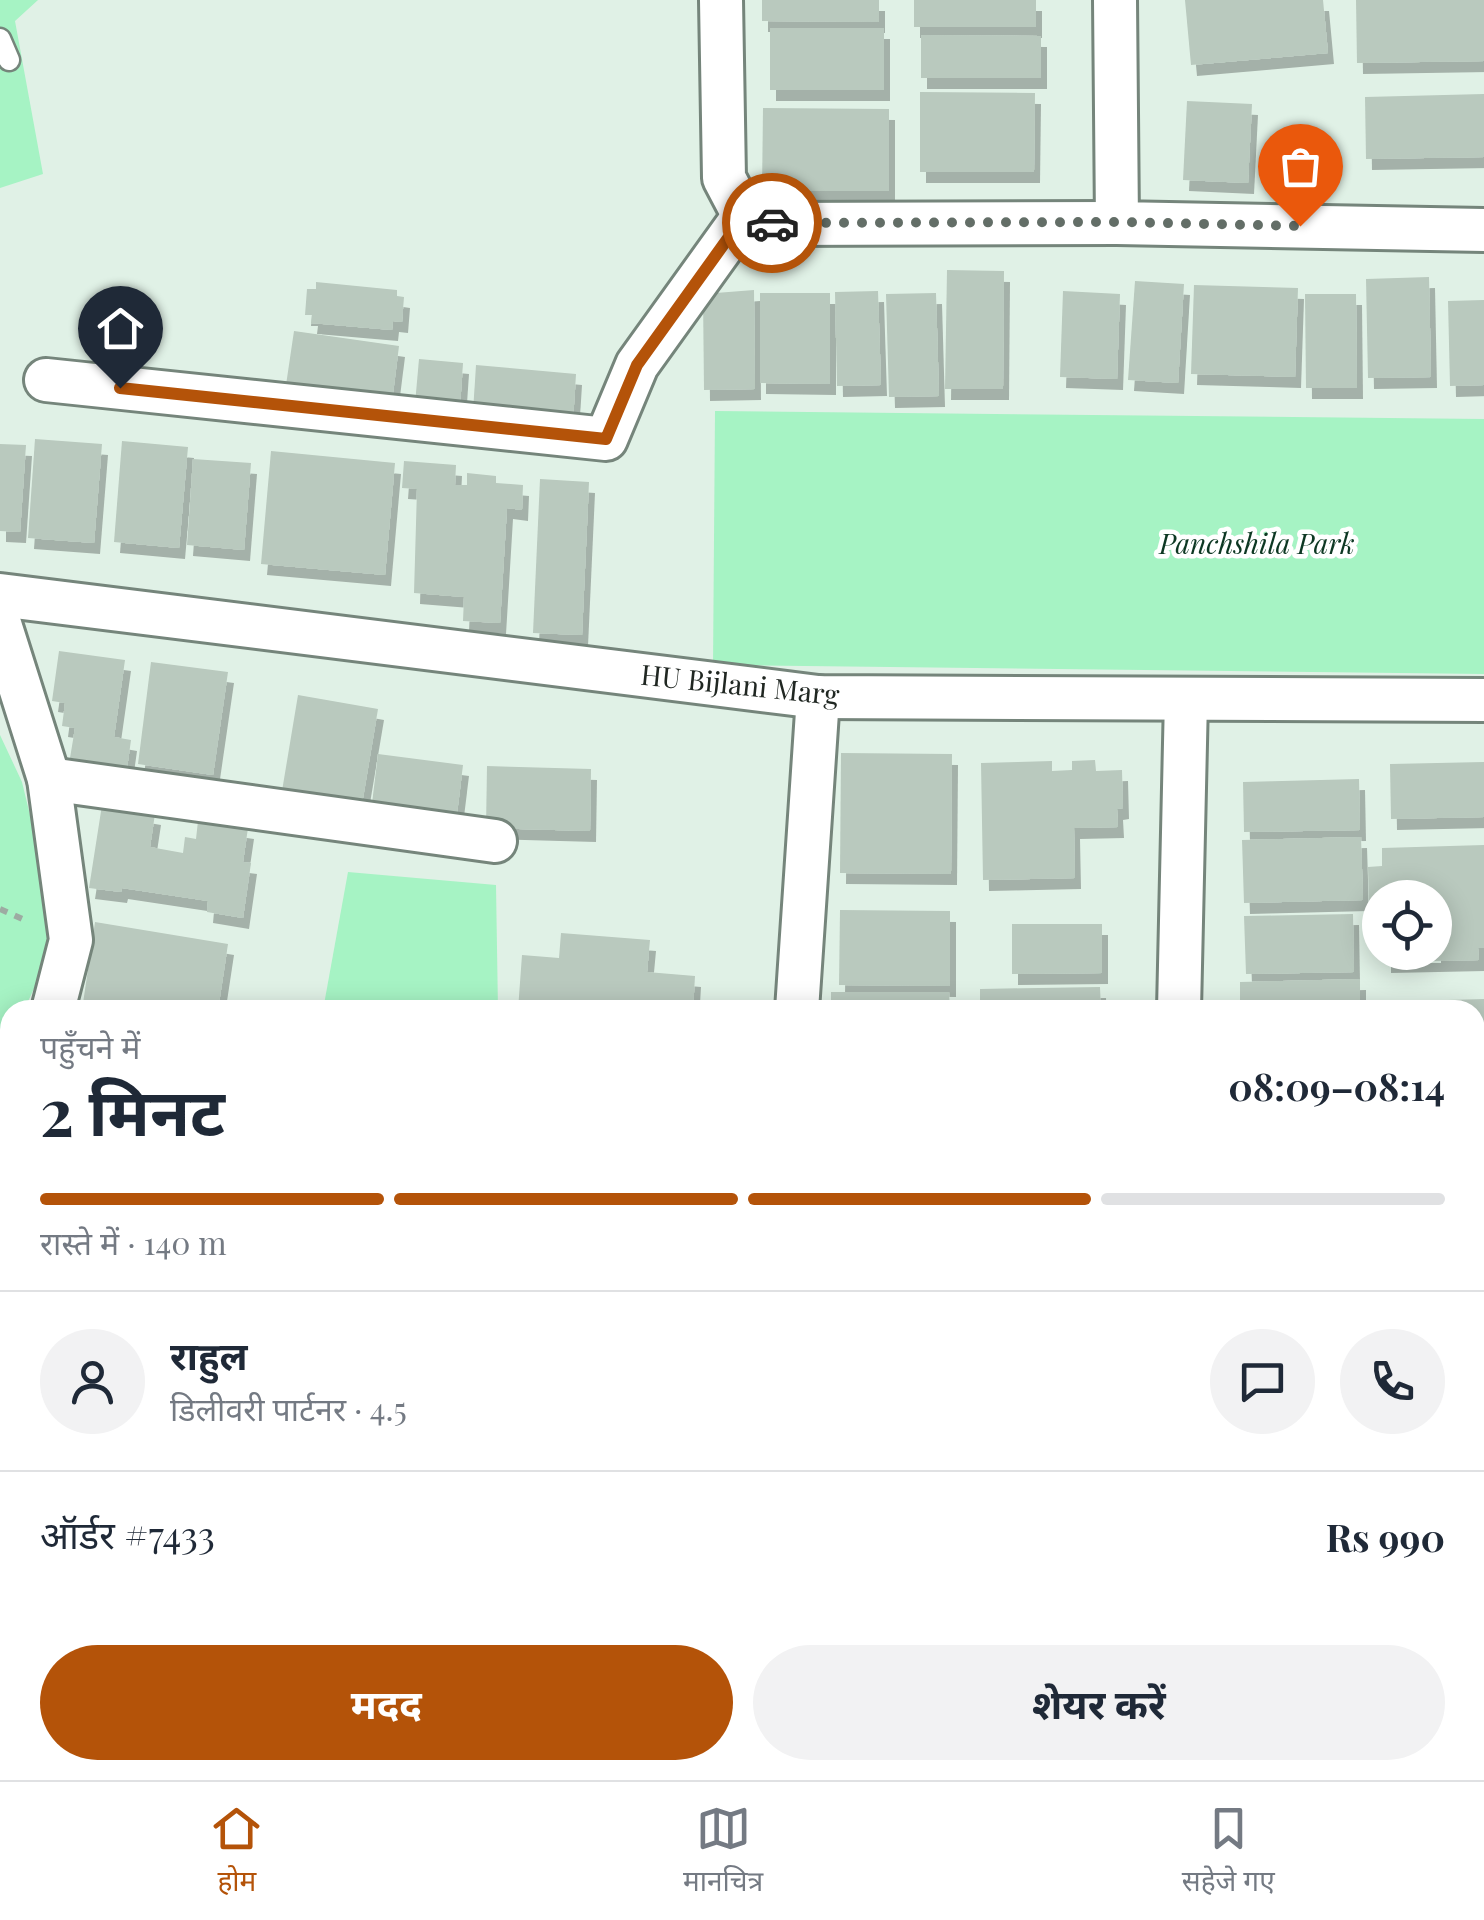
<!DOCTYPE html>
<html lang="hi">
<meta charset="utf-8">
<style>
:root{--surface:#fff;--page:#f2f2f3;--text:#1f2937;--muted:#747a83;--line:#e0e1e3;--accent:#b45309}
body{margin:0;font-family:"Playfair Display","Noto Sans Devanagari",serif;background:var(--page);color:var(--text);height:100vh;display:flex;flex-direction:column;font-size:38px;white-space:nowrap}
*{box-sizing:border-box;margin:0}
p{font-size:32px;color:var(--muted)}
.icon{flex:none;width:55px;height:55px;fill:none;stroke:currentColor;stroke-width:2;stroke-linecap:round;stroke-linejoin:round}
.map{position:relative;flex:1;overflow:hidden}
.drawer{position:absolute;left:0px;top:1000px;width:1485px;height:780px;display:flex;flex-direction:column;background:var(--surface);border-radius:30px 30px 0 0;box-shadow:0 5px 25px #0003}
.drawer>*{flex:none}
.tools{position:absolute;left:1362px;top:880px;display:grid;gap:20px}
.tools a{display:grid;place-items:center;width:90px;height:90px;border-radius:50%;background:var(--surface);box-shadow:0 5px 25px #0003;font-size:50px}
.pin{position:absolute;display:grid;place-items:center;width:85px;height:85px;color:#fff;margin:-102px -42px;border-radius:50% 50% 50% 0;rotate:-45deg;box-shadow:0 0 10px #0007}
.pin .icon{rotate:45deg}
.courier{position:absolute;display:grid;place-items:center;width:100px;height:100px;margin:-50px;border:8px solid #b45309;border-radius:50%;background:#fff;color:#222;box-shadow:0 2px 12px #0007}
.overview em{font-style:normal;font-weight:700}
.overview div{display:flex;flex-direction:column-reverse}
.overview{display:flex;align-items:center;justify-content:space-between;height:170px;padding:0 40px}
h1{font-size:65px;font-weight:700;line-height:75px}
.bar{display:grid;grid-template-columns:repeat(4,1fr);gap:15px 10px;align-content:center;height:120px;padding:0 40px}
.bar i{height:12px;border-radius:8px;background:var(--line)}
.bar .selected{background:var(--accent)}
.bar p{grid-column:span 4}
.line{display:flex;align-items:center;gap:25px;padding:0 40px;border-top:2px solid var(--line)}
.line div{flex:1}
.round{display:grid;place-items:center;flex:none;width:105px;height:105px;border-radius:52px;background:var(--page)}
.primary-button{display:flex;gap:20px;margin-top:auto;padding:20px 40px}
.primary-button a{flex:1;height:115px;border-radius:60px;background:var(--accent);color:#fff;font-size:40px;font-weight:700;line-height:115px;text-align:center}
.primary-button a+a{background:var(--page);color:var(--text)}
.menu{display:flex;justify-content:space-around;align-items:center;height:140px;border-top:2px solid var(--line);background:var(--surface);font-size:28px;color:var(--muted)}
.menu a{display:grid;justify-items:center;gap:5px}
.menu .selected{color:var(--accent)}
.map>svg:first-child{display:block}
.green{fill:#a6f3c4}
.building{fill:#b9c9be;filter:url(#shadow)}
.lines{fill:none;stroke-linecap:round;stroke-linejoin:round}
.lane-casing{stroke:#75857b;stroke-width:25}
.street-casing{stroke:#75857b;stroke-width:48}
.path{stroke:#9daba2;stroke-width:6;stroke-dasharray:8 8;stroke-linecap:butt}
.lane{stroke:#fff;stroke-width:20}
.street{stroke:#fff;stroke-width:42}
.done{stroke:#636e67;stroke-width:10;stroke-dasharray:0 18}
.route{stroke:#b45309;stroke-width:12}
.labels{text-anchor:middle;stroke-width:9;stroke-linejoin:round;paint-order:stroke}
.park-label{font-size:28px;font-style:italic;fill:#0d3823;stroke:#fff}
.street-label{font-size:28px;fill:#202722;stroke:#fff}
</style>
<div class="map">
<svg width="1484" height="1780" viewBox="0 0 1484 1780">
<defs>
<filter id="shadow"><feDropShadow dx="6" dy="11" stdDeviation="0" flood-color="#0004"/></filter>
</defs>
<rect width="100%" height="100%" fill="#e0f1e6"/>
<g class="green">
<path d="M0 0H38L15 21 43 174 0 188Z"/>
<path d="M715 411 1484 419V674L713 665Z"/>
<path d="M0 735 22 782 59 935 24 1010H10V1040L0 1061Z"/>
<path d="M348 872 496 885 498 1010H323Z"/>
</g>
<g class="building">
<path d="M762 0H879V22L762 21Z"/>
<rect x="914" y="0" width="122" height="27"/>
<path d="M1185 0H1323L1328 53 1191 65Z"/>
<path d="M1356 0H1484V61L1357 63Z"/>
<rect x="770" y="28" width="114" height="62"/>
<path d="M921 35 1041 36V78H921Z"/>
<path d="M920 92 1035 93 1034 172H920Z"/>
<path d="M1484 94V157L1366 159 1365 97Z"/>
<path d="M1187 101 1252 104 1248 183 1183 180Z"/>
<path d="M763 108 889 109V191H762Z"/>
<path d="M947 270 1004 271 1003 389H945Z"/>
<path d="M1429 277 1431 377 1368 378 1366 279Z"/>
<path d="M1135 281 1184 284 1178 383 1128 380Z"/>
<path d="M316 282 397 290V296L404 297 402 322 393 321 392 330 311 323 312 315H305L307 289H316Z"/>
<path d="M1194 285 1298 288 1295 377 1191 374Z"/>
<path d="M754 290 755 389 704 390 703 294Z"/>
<path d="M878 291 881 385 837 386 835 292Z"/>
<path d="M1063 291 1120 294 1117 379 1060 377Z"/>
<path d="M760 293H830V384L760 383Z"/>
<path d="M936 293 939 396 889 397 886 294Z"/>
<path d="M1305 294H1356L1357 388H1306Z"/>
<path d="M1484 300V385L1450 386 1448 301Z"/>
<path d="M294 331 399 346 392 401 286 385Z"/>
<path d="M419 359 463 363 460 407 415 404Z"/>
<path d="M476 365 576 374 573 421 473 412Z"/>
<path d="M35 439 102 444 94 543 28 538Z"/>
<path d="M122 441 188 447 179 548 114 542Z"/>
<path d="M0 444 26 445 20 532 0 531Z"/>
<path d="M271 451 395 463 385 575 261 564Z"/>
<path d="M193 459 251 463 244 550 187 545Z"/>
<path d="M404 461 456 465 455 485H467V473L496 476V483L523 485 522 510 507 508 500 623 463 621 464 597 414 593 417 489 402 488Z"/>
<path d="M540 479 589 482 582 635 533 633Z"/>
<path d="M59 651 125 660 114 737 131 740 125 783 104 780 106 764 70 758 75 728 62 726 65 703 52 701Z"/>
<path d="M151 662 228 672 213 775 138 764Z"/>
<path d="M298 695 378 709 360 816 280 803Z"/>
<path d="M841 753 952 754 951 874 840 873Z"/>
<path d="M378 754 463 765 455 830 370 820Z"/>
<path d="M1095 760 1096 771 1122 770 1123 808 1117 809 1118 827 1074 828 1075 878 983 880 981 763 1052 761V771L1072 770V761Z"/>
<path d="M1484 762V817L1391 819 1390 764Z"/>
<path d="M487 766 591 769 590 831 486 828Z"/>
<path d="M1359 779 1360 830 1244 832 1243 782Z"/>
<path d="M102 805 155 814 150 847 183 853 185 837 196 839 198 821 248 828 243 862 251 863 243 918 207 912 208 901 122 888 121 892 89 888Z"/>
<path d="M1361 837 1363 900 1244 903 1242 840Z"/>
<path d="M1484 845V948H1478L1479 960 1385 962V952H1435V898H1380V910H1369L1368 867 1382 866V848Z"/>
<path d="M840 910 950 911V986L839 985Z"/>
<path d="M1353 914 1354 972 1246 974 1244 916Z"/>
<path d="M95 922 228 944 218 1010H82Z"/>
<path d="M1012 924H1102V973L1012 974Z"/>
<path d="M561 933 650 940 647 972 695 976 693 1010 567 1001V1010H518L522 955 559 958Z"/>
<path d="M1360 979V1010H1240V982Z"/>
<path d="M1100 987 1101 1010H980V989Z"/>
<path d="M831 992H949L950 1010H831Z"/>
<path d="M1484 999V1070H1475V1010H1374V1002Z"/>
<rect x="1475" y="1086" width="9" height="51"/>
<rect x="1475" y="1147" width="9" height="50"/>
<path d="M0 1170 10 1178V1332L0 1344Z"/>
<rect x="1475" y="1244" width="9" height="66"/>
<path d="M1475 1320H1481L1482 1381H1475Z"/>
<path d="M10 1538V1593L0 1604V1546Z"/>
<path d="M1475 1635H1484V1780H1444V1770H1475Z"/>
<path d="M0 1638 10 1648V1731L0 1719Z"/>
<path d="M59 1770H116L127 1780H59Z"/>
<path d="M207 1770H234L222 1780H197Z"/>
<path d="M258 1770H302L301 1780H258Z"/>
<path d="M810 1770H873V1780H809Z"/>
<rect x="916" y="1770" width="63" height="10"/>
<rect x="1055" y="1770" width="46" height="10"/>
<rect x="1129" y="1770" width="74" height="10"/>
<rect x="1236" y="1770" width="74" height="10"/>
<path d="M1346 1770H1411L1412 1780H1347Z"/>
</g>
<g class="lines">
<g class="lane-casing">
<path id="lane" d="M0 39 9 60"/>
</g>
<g class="street-casing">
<g id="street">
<path d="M721 0 724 178 744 216 773 224 1117 223"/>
<path d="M1115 0 1117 223 1484 230"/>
<path d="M46 380 606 439 637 365 744 216"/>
<path d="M0 595 818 697 1484 700"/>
<path d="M0 624 49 779 71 940 53 1010"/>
<path d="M49 779 495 841"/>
<path d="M797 1010 818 697"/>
<path d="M1179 1010 1186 699"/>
<path d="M0 1115 10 1099"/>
<path d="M1475 1417H1484"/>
<path d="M772 1780V1770"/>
</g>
</g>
<path class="path" d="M0 909 29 922"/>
<use href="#lane" class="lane"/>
<use href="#street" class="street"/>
</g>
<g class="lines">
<path class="done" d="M772 223 1117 222 1300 226"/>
<path class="route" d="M120 388 606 439 637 365 744 216 772 223"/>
</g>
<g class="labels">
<g class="park-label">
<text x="1257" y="554">Panchshila Park</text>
</g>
<g class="street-label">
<text transform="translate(740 685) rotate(6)" y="10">HU Bijlani Marg</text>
</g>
</g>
</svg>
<div class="tools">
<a><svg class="icon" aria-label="locate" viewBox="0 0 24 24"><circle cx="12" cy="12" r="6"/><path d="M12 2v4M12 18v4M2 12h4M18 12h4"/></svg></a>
</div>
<div class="pin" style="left:1300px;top:226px;background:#ea580c"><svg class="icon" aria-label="bag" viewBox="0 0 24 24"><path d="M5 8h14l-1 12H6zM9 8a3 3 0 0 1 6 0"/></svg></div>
<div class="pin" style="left:120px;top:388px;background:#1f2937"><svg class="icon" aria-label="home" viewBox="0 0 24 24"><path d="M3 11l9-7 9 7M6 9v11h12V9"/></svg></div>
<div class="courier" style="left:772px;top:223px"><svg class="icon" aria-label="car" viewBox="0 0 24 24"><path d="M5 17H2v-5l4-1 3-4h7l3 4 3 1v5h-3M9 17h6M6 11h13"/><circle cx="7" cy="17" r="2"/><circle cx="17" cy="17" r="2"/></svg></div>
<section class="drawer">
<div class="overview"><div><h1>2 मिनट</h1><p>पहुँचने में</p></div><em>08:09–08:14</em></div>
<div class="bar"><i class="selected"></i><i class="selected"></i><i class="selected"></i><i></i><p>रास्ते में · 140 m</p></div>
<div class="line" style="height:180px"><a class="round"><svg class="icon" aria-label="person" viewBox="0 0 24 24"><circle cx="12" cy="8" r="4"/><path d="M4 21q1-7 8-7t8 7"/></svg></a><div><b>राहुल</b><p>डिलीवरी पार्टनर · 4.5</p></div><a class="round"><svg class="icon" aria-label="chat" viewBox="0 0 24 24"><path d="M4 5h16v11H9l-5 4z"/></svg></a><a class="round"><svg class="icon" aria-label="phone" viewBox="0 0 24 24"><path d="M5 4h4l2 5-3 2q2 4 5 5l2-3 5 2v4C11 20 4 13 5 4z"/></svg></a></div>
<div class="line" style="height:130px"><div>ऑर्डर #7433</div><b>Rs 990</b></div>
<div class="primary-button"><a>मदद</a><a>शेयर करें</a></div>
</section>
</div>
<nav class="menu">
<a class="selected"><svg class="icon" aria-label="home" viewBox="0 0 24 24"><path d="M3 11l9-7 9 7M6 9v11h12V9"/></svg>होम</a>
<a><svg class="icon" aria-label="map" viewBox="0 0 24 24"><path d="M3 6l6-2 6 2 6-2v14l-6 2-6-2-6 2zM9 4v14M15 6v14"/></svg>मानचित्र</a>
<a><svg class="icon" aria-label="saved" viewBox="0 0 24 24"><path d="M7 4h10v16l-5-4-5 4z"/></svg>सहेजे गए</a>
</nav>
